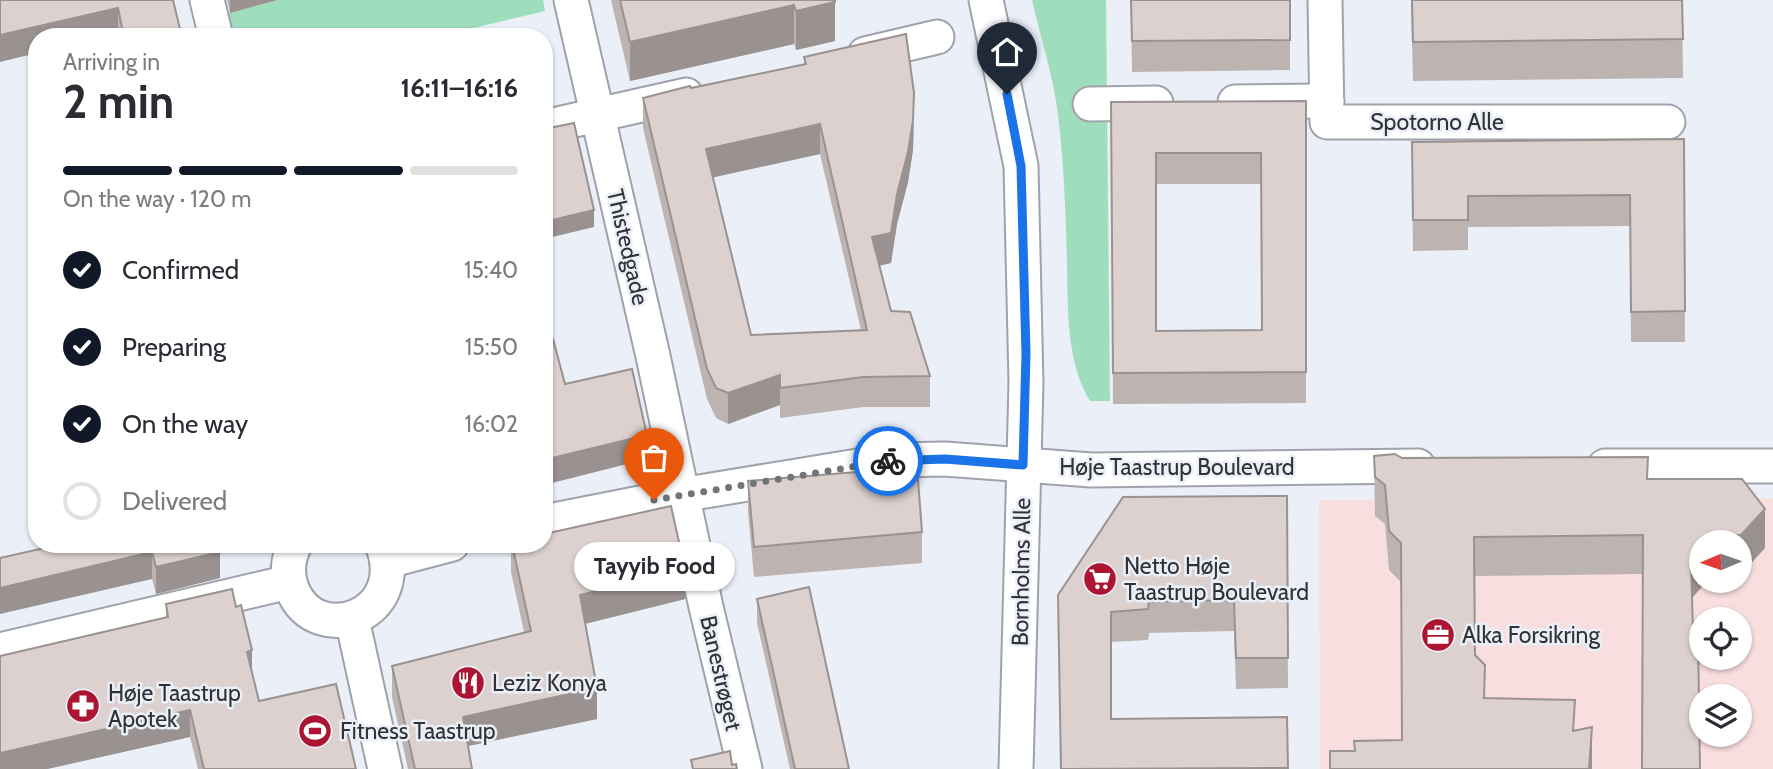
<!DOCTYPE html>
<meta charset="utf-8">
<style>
:root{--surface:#fff;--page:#f2f2f3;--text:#2b2b33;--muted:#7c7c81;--line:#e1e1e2;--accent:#111827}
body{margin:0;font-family:Cabin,sans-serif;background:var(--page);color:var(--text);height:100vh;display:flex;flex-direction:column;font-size:26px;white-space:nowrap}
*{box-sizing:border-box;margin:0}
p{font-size:23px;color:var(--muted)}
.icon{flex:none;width:38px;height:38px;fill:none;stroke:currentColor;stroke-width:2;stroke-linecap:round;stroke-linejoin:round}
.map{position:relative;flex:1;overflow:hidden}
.side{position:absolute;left:28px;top:28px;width:525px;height:525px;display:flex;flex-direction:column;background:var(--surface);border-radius:28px;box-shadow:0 2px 5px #0004}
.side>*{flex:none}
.needle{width:46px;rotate:268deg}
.controls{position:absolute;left:1689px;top:530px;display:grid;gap:14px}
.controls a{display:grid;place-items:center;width:63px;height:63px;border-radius:50%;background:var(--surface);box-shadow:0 2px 5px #0004;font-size:35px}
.pin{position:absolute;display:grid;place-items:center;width:60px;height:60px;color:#fff;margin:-72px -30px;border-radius:50% 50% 50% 0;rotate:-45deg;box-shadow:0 0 7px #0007}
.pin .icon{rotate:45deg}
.courier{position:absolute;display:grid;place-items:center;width:70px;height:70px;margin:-35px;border:5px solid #1a73e8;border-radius:50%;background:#fff;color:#222;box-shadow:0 2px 9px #0007}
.bubble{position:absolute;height:49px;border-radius:24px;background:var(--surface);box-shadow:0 2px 5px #0004;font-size:23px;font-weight:700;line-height:49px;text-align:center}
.summary em{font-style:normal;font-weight:700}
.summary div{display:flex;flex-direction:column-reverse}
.summary{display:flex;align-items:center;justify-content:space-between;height:119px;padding:0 35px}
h1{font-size:46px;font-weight:700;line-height:52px}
.bar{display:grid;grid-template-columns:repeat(4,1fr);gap:10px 7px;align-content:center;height:84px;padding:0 35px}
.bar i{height:9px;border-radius:5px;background:var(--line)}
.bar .current{background:var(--accent)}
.bar p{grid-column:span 4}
ol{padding:0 35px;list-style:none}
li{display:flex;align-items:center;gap:21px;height:77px}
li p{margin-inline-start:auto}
li .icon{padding:7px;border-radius:50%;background:var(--accent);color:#fff;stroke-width:4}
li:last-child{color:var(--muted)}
li i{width:38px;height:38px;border:4px solid var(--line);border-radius:50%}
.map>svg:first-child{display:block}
.commercial{fill:#f9dedf;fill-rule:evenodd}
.green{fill:#9fdebd}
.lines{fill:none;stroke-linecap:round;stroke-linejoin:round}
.minor-casing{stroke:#9ea3ab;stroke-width:37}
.minor{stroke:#fff;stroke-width:33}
.wall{fill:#bdb4b1;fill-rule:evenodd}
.shaded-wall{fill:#9a9290}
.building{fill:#dcd1ce;stroke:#9a9290;stroke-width:2;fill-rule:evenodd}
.done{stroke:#717479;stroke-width:7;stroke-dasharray:0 12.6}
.route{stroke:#1a73e8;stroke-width:9}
.labels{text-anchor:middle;stroke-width:5;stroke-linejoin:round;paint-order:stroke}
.street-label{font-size:23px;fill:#303235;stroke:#eaeff8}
.poi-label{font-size:23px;fill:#303235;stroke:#eaeff8;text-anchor:start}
</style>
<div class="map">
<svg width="1773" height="769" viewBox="0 0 1773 769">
<rect width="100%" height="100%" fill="#eaeff8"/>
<path class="commercial" d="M1773 498V769H1320L1319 500ZM1701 542H1740V581H1701ZM1701 620H1740V658H1701ZM1701 696H1740V735H1701Z"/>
<g class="green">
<path d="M277 0H543L545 11 436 37H234L228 13Z"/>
<path d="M1032 0H1106L1110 401H1090C1066 361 1068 310 1067 265 1066 216 1064 164 1058 115 1054 79 1040 36 1032 0Z"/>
</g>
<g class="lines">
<g class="minor-casing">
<g id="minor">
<path d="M207 0 216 37"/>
<path d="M571 0 653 356 706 607 745 769"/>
<path d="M986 0 1021 166 1026 383 1016 769"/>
<path d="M1325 0 1327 122H1668"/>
<path d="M865 54 937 37"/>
<path d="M1235 102 1327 101"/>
<path d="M1090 104 1156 103"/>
<path d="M544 127 686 95"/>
<path d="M1605 466H1773"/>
<path d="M544 522 681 495 894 460 945 459 1091 470 1418 466"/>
<path d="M295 544C287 560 286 575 293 591 317 648 410 616 382 544"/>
<path d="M388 561 452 544"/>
<path d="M352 619 385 769"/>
<path d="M0 650 289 582"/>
</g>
</g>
<use href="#minor" class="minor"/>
</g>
<g class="wall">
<path d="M0 0H173L182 37H118V35Z"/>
<path d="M227 0H277L230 13Z"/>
<path d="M611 0H835V41L796 50 794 44 630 81Z"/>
<path d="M1131 0H1290V70L1132 72Z"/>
<path d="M1411 0H1682L1683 78 1413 81Z"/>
<path d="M804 57 914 124 913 150 908 182 897 224 891 263 879 266 891 311 930 376V407H863L780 418V405L728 424 716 418 707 399 643 128V98L804 64ZM820 154 861 330 751 335 713 177Z"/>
<path d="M1306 101V403L1113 404 1111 102ZM1156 184H1261L1262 330 1156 331Z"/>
<path d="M1684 139 1685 342H1631L1630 226 1468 227V250L1413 251 1412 142Z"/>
<path d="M1374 456 1648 479 1765 548 1741 574H1740V542H1701V581H1707L1692 598 1700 769 1643 574 1474 576 1475 655 1485 698 1575 730 1592 727V769H1330L1354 751 1402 740 1401 582 1389 570 1385 524 1375 516Z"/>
<path d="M748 481 922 532V563L754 577 748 512Z"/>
<path d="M1287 496 1288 688 1236 689 1234 631 1149 633 1148 640 1111 642V719L1287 717 1288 769H1061L1058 595Z"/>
<path d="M62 544H218L220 578 156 594 152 579Z"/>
<path d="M511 544H544L685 599 585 624 597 719 468 746 472 769H408L392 697V666L524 632 511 572Z"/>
<path d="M757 599 849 769H790L757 623Z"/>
<path d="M166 604 252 672 259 701 356 769H198L190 737 47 769H0L166 617Z"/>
</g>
<g class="shaded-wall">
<path d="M230 0H277L230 13Z"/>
<path d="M835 2V41L796 50V11Z"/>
<path d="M794 5V44L630 81V42Z"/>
<path d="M118 8V35L109 37H37V53L0 62V35Z"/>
<path d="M914 93 913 150 908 182 897 224 891 263 872 267V237Z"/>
<path d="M820 124V154L706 179V149Z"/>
<path d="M594 210V227L544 239V222Z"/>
<path d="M780 375V405L728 424V393Z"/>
<path d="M647 435V459L544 485V460Z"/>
<path d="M1765 509V548L1741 574V535Z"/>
<path d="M1701 549V581H1707L1691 599V561Z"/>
<path d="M152 552V579L0 614V588Z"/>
<path d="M220 552V578L156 594V567Z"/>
<path d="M685 569V599L580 625V595Z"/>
<path d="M252 650V677L247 652Z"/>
<path d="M597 688V719L463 747V717Z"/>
<path d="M190 710V737L47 769H0V753Z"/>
<path d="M1592 727V769H1589Z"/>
</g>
<g class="building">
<path d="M0 0H173L182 37H124L118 8 0 35Z"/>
<path d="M620 0H835V2L796 11 794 5 630 42Z"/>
<path d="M1131 0H1290V40L1132 41Z"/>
<path d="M1412 0H1682L1683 39 1413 42Z"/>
<path d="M906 34 914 93 913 120 908 152 897 194 891 233 872 237 891 311 910 312 930 376 863 377 780 388V375L728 393 716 388 707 369 643 98 690 86 691 88 806 64 804 57ZM820 124 867 330 751 335 706 149Z"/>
<path d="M1306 101V372L1113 373 1111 102ZM1156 153H1261L1262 330 1156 331Z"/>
<path d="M574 123 594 210 544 222V129Z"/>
<path d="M1684 139 1685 311 1631 312 1630 195 1468 196V220H1413L1412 142Z"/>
<path d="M553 339 565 384 632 369 647 435 544 460V341Z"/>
<path d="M1395 454 1402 458 1648 457 1647 479H1742L1765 509 1741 535 1712 537 1707 542H1701V549L1691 561 1693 632 1698 634 1700 769H1642L1643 535 1474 537 1475 655 1485 665 1484 698 1575 700 1573 731 1592 727 1589 769H1330V751H1355L1354 741 1402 740 1401 543 1389 531 1385 485 1375 477 1374 456Z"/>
<path d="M917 467 922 532 754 547 748 481Z"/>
<path d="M1287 496 1288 658H1236L1234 600 1149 602 1148 609 1111 612V719L1287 717 1288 768 1061 769 1058 595 1123 497Z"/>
<path d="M671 506 685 569 580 595 597 688 463 717 472 769H415L392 666 531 631 512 544H544V534Z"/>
<path d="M62 544H218L220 552 156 567 152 552 0 588V558Z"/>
<path d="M809 587 849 769H795L757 599Z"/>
<path d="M232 589 236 607 241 605 252 650 247 652 259 701 336 684 356 769H204L190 710 0 753V656L168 617 166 604Z"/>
<path d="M730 751 732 765 736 764 737 769H693L691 760Z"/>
</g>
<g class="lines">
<path class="done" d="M654 500 888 461"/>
<path class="route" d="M888 461 945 459 1023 465 1026 354 1021 166 1007 94"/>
</g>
<defs>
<g id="supermarket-disc" transform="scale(1.75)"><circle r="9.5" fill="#ab1531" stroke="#eaeff8"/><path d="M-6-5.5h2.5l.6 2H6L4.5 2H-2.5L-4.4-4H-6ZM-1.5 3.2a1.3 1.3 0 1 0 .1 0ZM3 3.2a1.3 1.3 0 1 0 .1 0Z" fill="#fff"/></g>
<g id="office-disc" transform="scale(1.75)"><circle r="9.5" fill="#ab1531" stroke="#eaeff8"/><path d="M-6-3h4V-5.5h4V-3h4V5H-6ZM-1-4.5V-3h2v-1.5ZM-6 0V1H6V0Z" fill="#fff"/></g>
<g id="restaurant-disc" transform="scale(1.75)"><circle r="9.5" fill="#ab1531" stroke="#eaeff8"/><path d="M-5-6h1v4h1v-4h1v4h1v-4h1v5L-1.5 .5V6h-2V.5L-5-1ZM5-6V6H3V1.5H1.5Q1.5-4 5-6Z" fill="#fff"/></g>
<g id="pharmacy-disc" transform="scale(1.75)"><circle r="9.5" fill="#ab1531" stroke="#eaeff8"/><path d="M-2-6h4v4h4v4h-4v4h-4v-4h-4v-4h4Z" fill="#fff"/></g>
<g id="stadium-disc" transform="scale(1.75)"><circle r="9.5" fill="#ab1531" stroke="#eaeff8"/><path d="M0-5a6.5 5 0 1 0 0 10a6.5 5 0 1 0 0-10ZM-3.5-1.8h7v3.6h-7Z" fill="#fff"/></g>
</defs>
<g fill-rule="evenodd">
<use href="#supermarket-disc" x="1100" y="579"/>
<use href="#office-disc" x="1438" y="635"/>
<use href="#restaurant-disc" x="468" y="683"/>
<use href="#pharmacy-disc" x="83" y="706"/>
<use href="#stadium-disc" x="315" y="731"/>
</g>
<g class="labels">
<g class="street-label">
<text x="1437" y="130">Spotorno Alle</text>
<text transform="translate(628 247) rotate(77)" y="8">Thistedgade</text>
<text x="1177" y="475">Høje Taastrup Boulevard</text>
<text transform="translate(1021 572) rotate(-89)" y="8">Bornholms Alle</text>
<text transform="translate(721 673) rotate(77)" y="8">Banestrøget</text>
</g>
<g class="poi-label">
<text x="1124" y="574">Netto Høje<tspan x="1124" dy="26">Taastrup Boulevard</tspan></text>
<text x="1462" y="643">Alka Forsikring</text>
<text x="492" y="691">Leziz Konya</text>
<text x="108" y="701">Høje Taastrup<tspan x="108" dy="26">Apotek</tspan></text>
<text x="340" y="739">Fitness Taastrup</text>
</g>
</g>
</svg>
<div class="controls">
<a><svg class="needle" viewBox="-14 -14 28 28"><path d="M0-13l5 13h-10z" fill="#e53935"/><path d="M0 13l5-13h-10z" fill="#7c7c81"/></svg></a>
<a><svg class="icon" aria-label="locate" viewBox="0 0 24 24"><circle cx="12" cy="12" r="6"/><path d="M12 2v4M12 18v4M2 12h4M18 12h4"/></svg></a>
<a><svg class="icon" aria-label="layers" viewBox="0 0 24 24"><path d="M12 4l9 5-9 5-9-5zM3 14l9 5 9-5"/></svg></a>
</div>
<div class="pin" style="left:654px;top:500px;background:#ea580c"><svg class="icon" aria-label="bag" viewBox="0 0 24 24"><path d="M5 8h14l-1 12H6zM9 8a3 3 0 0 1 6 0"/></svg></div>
<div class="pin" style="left:1007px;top:94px;background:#1f2937"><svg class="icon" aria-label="home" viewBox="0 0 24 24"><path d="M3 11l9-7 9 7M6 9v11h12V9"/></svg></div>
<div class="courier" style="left:888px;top:461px"><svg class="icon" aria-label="bike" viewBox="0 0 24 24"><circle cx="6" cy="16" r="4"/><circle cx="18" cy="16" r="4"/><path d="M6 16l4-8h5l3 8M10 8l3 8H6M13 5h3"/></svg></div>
<div class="bubble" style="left:574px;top:542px;width:161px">Tayyib Food</div>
<section class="side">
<div class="summary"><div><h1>2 min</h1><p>Arriving in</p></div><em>16:11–16:16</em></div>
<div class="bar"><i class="current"></i><i class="current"></i><i class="current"></i><i></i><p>On the way · 120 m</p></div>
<ol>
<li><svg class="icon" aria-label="check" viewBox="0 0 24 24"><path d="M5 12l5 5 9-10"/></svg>Confirmed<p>15:40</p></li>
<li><svg class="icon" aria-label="check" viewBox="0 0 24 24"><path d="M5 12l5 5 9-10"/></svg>Preparing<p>15:50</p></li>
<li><svg class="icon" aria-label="check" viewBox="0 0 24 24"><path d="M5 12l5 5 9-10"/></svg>On the way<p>16:02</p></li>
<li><i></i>Delivered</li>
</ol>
</section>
</div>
